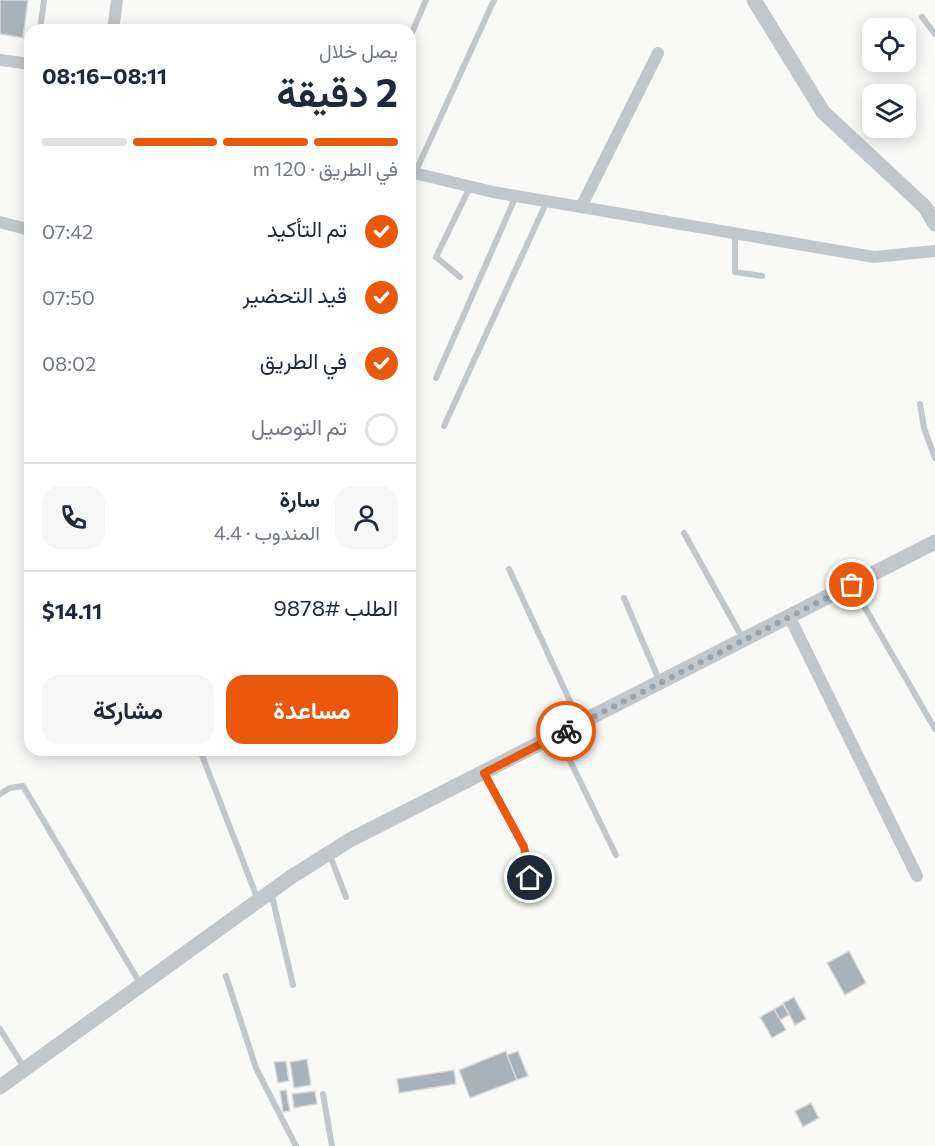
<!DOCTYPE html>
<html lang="ar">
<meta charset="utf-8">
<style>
:root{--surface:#fff;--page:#f6f6f7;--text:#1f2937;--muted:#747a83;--line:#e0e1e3;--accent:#ea580c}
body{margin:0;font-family:Commissioner,Vazirmatn,sans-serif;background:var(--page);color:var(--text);direction:rtl;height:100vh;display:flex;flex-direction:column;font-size:22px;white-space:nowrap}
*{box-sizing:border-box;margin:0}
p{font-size:20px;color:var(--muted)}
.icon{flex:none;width:33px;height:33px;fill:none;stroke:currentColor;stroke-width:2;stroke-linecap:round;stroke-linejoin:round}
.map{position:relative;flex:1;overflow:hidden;direction:ltr}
.side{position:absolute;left:24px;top:24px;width:392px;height:732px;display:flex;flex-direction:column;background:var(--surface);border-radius:18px;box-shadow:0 3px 15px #0003;direction:rtl}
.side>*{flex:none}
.tools{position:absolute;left:862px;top:18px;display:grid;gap:12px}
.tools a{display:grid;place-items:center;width:54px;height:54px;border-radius:12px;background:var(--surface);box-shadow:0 3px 15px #0003;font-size:30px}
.pin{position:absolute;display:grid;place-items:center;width:51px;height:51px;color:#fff;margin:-26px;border:3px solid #fff;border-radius:50%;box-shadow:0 2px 6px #0007}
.courier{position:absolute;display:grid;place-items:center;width:60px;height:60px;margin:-30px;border:4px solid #ea580c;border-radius:50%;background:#fff;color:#222;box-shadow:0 2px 8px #0007}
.headline em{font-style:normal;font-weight:700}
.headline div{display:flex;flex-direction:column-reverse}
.headline{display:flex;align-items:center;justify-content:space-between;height:102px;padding:0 18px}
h1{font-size:39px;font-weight:700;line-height:45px}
.bar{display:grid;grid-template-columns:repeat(4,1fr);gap:9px 6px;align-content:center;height:72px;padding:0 18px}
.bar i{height:8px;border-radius:4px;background:var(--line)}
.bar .on{background:var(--accent)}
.bar p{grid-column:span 4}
.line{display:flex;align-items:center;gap:15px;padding:0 18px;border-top:2px solid var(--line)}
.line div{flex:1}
.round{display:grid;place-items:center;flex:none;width:63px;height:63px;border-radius:18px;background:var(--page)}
ol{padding:0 18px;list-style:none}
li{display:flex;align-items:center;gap:18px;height:66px}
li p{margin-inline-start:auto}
li .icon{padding:6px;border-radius:50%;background:var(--accent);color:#fff;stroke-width:4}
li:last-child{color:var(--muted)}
li i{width:33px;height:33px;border:3px solid var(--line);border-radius:50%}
.primary-button{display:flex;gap:12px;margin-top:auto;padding:12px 18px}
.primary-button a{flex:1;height:69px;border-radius:18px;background:var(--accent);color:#fff;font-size:24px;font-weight:700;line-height:69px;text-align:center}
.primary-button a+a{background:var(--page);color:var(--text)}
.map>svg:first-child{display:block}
.building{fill:#a9b2b8;stroke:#dbdbd9;stroke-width:1.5}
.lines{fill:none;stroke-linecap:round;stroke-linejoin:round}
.service{stroke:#c2c7cb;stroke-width:6}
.minor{stroke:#c2c7cb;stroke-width:12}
.tertiary{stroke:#c2c7cb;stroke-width:15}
.done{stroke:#98a4ab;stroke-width:6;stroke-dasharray:0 10.8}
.route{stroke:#ea580c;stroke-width:8}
</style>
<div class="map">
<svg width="935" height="1146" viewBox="0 0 935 1146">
<rect width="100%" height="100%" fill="#f9f9f7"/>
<g class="building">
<path d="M0 0H28L23 38 0 34Z"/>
<path d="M849 951 866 983 845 995 827 963Z"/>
<path d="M794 997 806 1019 795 1025 783 1003Z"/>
<path d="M783 1004 789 1015 780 1020 774 1009Z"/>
<path d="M774 1009 786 1030 772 1038 760 1017Z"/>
<path d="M506 1051 517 1080 470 1098 459 1070Z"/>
<path d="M518 1051 528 1076 517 1080 507 1055Z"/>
<path d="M307 1059 311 1085 294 1088 290 1062Z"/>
<path d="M286 1061 289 1081 278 1083 274 1062Z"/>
<path d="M454 1070 456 1084 399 1093 397 1079Z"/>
<path d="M286 1090 290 1111 283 1112 280 1091Z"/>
<path d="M315 1091 317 1104 294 1108 292 1094Z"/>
<path d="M811 1103 819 1118 803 1127 795 1111Z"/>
</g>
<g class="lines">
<g class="service">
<path d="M922 17 935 34"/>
<path d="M40 30 44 0"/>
<path d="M410 37 426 0"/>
<path d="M415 173 494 0"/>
<path d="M735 234V272L762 276"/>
<path d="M460 277 436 257 470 187"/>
<path d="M436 378 516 196"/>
<path d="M920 404 924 428 935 458"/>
<path d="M444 426 547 201"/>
<path d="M684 533 743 639"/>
<path d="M509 569 580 723"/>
<path d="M852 585 935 729"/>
<path d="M624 598 660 682"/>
<path d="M558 736 616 855"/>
<path d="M200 750 258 900"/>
<path d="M484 773 524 847 530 878"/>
<path d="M0 794 10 788 23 786 141 985"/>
<path d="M329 853 346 897"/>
<path d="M271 892 293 985"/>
<path d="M226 976 256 1068 296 1146"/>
<path d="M0 1029 25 1069"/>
<path d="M323 1094 332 1146"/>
</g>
<g class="minor">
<path d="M113 30 117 0"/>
<path d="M0 60 30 64"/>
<path d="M410 172 493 192 874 257 935 251"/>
<path d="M581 207 658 53"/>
<path d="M0 222 30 230"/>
<path d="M789 616 917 876"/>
</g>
<g class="tertiary">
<path d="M754 0 823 112 925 207 935 224"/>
<path d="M0 1087 291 877 350 840 935 542"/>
</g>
</g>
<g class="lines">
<path class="done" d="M566 731 852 585"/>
<path class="route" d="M530 878 524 847 484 773 566 731"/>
</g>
</svg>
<div class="tools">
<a><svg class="icon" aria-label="locate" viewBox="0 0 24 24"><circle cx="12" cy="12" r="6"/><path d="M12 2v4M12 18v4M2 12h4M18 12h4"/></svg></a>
<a><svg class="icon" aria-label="layers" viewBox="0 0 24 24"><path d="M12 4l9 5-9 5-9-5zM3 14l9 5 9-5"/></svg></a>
</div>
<div class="pin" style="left:852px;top:585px;background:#ea580c"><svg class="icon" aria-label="bag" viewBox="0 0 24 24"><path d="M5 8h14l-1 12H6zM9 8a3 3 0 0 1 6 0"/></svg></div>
<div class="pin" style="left:530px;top:878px;background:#1f2937"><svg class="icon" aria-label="home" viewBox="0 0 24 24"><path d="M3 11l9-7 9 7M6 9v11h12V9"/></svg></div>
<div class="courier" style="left:566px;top:731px"><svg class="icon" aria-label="bike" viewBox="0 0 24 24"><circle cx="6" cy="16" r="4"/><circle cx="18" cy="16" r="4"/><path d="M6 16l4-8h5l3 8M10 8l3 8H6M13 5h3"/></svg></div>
<section class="side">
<div class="headline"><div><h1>2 دقيقة</h1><p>يصل خلال</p></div><em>08:11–08:16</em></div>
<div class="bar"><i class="on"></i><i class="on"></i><i class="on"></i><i></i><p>في الطريق · 120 m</p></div>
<ol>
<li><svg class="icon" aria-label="check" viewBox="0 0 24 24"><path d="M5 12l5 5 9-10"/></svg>تم التأكيد<p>07:42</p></li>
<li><svg class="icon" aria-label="check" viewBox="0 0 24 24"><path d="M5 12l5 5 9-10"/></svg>قيد التحضير<p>07:50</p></li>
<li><svg class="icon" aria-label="check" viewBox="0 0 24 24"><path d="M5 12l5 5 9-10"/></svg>في الطريق<p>08:02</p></li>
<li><i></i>تم التوصيل</li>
</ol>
<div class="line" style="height:108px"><a class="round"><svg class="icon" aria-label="person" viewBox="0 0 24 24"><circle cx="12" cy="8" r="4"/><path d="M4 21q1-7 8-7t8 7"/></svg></a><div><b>سارة</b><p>المندوب · 4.4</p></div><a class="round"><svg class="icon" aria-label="phone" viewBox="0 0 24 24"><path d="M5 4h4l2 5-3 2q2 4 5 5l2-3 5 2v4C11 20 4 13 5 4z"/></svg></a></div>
<div class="line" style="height:78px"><div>الطلب #9878</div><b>$14.11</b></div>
<div class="primary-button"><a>مساعدة</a><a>مشاركة</a></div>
</section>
</div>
